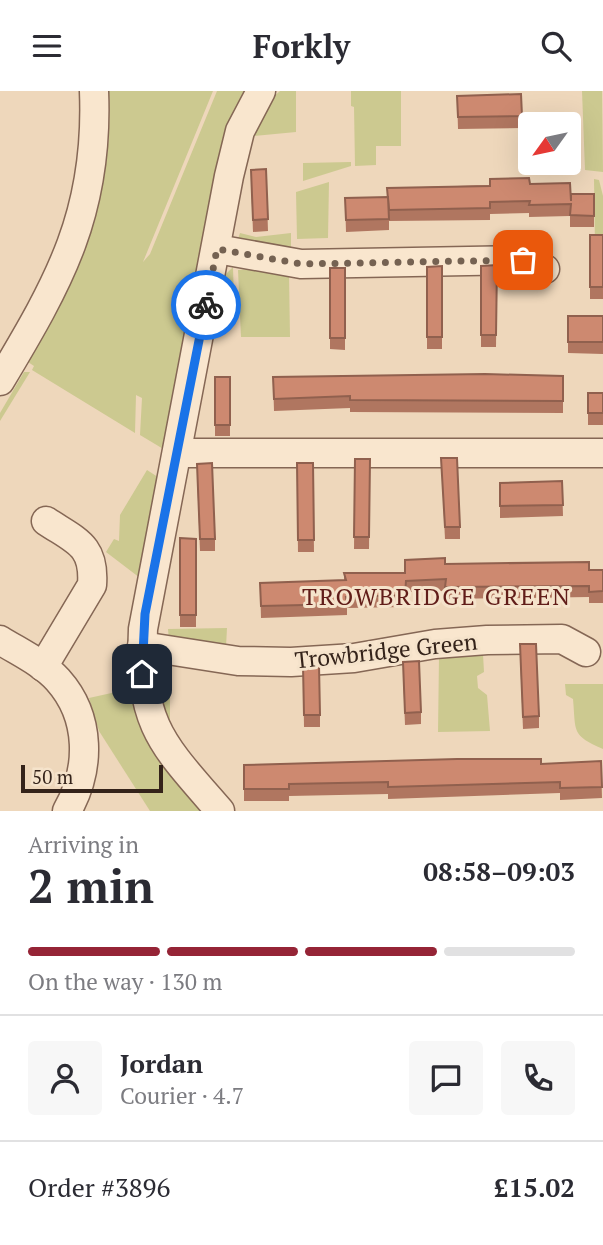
<!DOCTYPE html>
<meta charset="utf-8">
<style>
:root{--surface:#fff;--page:#f7f7f7;--text:#2b2b33;--muted:#7c7c81;--line:#e1e1e2;--accent:#952436}
body{margin:0;font-family:"PT Serif",serif;background:var(--page);color:var(--text);height:100vh;display:flex;flex-direction:column;font-size:26px;white-space:nowrap}
*{box-sizing:border-box;margin:0}
p{font-size:23px;color:var(--muted)}
.icon{flex:none;width:38px;height:38px;fill:none;stroke:currentColor;stroke-width:2;stroke-linecap:round;stroke-linejoin:round}
.map{position:relative;height:720px;overflow:hidden}
.sheet{display:flex;flex-direction:column;background:var(--surface);flex:1}
.sheet>*{flex:none}
.needle{width:46px;rotate:237deg}
.fabs{position:absolute;left:518px;top:21px;display:grid;gap:14px}
.fabs a{display:grid;place-items:center;width:63px;height:63px;border-radius:7px;background:var(--surface);box-shadow:0 7px 28px #0002;font-size:35px}
.scale{position:absolute;left:21px;bottom:18px;width:142px;box-sizing:border-box;padding-left:7px;border:4px solid #34231a;border-top:0;font-size:19px;line-height:24px;white-space:nowrap;color:#34231a;-webkit-text-stroke:5px #f5e3cb;paint-order:stroke}
.pin{position:absolute;display:grid;place-items:center;width:60px;height:60px;color:#fff;margin:-30px;border-radius:14px;box-shadow:0 4px 10px #0006}
.courier{position:absolute;display:grid;place-items:center;width:70px;height:70px;margin:-35px;border:5px solid #1a73e8;border-radius:50%;background:#fff;color:#222;box-shadow:0 2px 9px #0007}
.summary em{font-style:normal;font-weight:800}
.summary div{display:flex;flex-direction:column-reverse}
.summary{display:flex;align-items:center;justify-content:space-between;height:119px;padding:0 28px}
h1{font-size:46px;font-weight:800;line-height:52px}
.bar{display:grid;grid-template-columns:repeat(4,1fr);gap:10px 7px;align-content:center;height:84px;padding:0 28px}
.bar i{height:9px;border-radius:5px;background:var(--line)}
.bar .selected{background:var(--accent)}
.bar p{grid-column:span 4}
.line{display:flex;align-items:center;gap:18px;padding:0 28px;border-top:2px solid var(--line)}
.line div{flex:1}
.round{display:grid;place-items:center;flex:none;width:74px;height:74px;border-radius:7px;background:var(--page)}
header{display:flex;justify-content:space-between;align-items:center;height:91px;padding:0 28px;background:var(--surface);font-size:32px;font-weight:800}
.map>svg:first-child{display:block}
.green{fill:#ccc990}
.lines{fill:none;stroke-linecap:round;stroke-linejoin:round}
.minor-casing{stroke:#856755;stroke-width:31}
.minor{stroke:#f9e6ce;stroke-width:28}
.wall{fill:#b07660}
.building{fill:#cd8970;stroke:#90604e;stroke-width:2}
.done{stroke:#756252;stroke-width:7;stroke-dasharray:0 12.6}
.route{stroke:#1a73e8;stroke-width:9}
.labels{text-anchor:middle;stroke-width:6;stroke-linejoin:round;paint-order:stroke}
.street-label{font-size:23px;fill:#34231a;stroke:#f5e3cb}
.neighbourhood-label{font-size:24px;letter-spacing:2px;fill:#611d19;stroke:#f5e3cb}
</style>
<header><svg class="icon" aria-label="menu" viewBox="0 0 24 24"><path d="M4 6h16M4 12h16M4 18h16"/></svg>Forkly<svg class="icon" aria-label="search" viewBox="0 0 24 24"><circle cx="10" cy="10" r="6"/><path d="M15 15l6 6"/></svg></header>
<div class="map">
<svg width="603" height="720" viewBox="0 0 603 720">
<rect width="100%" height="100%" fill="#eed7bb"/>
<g class="green">
<path d="M109 0H213L143 171 150 163 217 0H255L170 362 140 344 142 307 136 304 135 342 32 279 34 275 28 271C79 188 115 99 109 0Z"/>
<path d="M280 0H296V41L253 45 271 8Z"/>
<path d="M351 0H401V55H376V74L355 75 354 16 351 15Z"/>
<path d="M582 0H602L603 81 585 79Z"/>
<path d="M569 67H581V79L541 72H569Z"/>
<path d="M351 71V75L303 90V72Z"/>
<path d="M594 88 599 89 603 105V156H595Z"/>
<path d="M329 91 328 147 297 148 296 101Z"/>
<path d="M240 142 256 146 291 142V161L238 148Z"/>
<path d="M233 176 234 210 222 207 219 201 223 186Z"/>
<path d="M250 178 289 183 290 246H241L238 179Z"/>
<path d="M24 281H30L0 330V322Z"/>
<path d="M147 379 164 390 144 490 106 461 114 448 119 450 120 424Z"/>
<path d="M227 537 226 556 169 549 168 538Z"/>
<path d="M483 563 484 581 477 585 478 597 487 604 490 640 438 641 439 566Z"/>
<path d="M170 571V636L164 638 156 582Z"/>
<path d="M565 593H603V658C571 644 576 641 573 608L566 604Z"/>
<path d="M134 597 212 720H150L99 640 89 607Z"/>
</g>
<g class="lines">
<g class="minor-casing">
<g id="minor">
<path d="M217 158 301 173 523 169 545 178"/>
<path d="M0 290C60 190 99 121 94 0"/>
<path d="M178 362H603"/>
<path d="M0 549C19 561 43 572 58 589 91 626 91 678 67 720"/>
<path d="M142 555 238 570 291 571 354 567 435 553 487 549 562 548 586 561"/>
<path d="M43 576 92 494C95 454 76 450 46 430"/>
<path d="M220 720C161 652 139 634 143 538L229 85 240 40 261 0"/>
</g>
</g>
<use href="#minor" class="minor"/>
</g>
<g class="wall">
<path d="M457 5 522 25V37L458 38Z"/>
<path d="M266 78 268 140 253 141 251 91Z"/>
<path d="M530 93 571 110 594 103V136H570V125L529 126V122L490 123V129L389 130V128V139L346 141 345 107 387 106V97Z"/>
<rect x="590" y="144" width="13" height="64"/>
<path d="M497 174 496 256H481V175Z"/>
<path d="M442 175V258H427V176Z"/>
<path d="M330 177H345V259L330 258Z"/>
<path d="M568 225H603V263L568 262Z"/>
<path d="M563 285V322L350 321V317L274 320 273 286Z"/>
<rect x="215" y="286" width="15" height="59"/>
<rect x="588" y="302" width="15" height="32"/>
<path d="M441 367 460 436V448H445Z"/>
<path d="M355 368H370L369 458H354Z"/>
<path d="M297 372H313L314 461H298Z"/>
<path d="M197 385 215 448V460H200Z"/>
<path d="M562 390 563 425 500 427V392Z"/>
<path d="M180 447 196 448V536H180Z"/>
<path d="M445 473 603 479V512H589V506L445 508V500L406 501 405 516 347 517V524L261 527 260 492 344 489V482H405Z"/>
<path d="M520 565 539 625V637L523 638Z"/>
<path d="M303 575 320 624V636H304Z"/>
<path d="M403 582 421 621V633L405 634Z"/>
<path d="M601 670 602 707 560 709V702L388 708V703L289 705V710H244V674L541 673Z"/>
</g>
<g class="building">
<path d="M521 3 522 25 458 26 457 5Z"/>
<path d="M266 78 268 128 253 129 251 79Z"/>
<path d="M529 87 530 93 570 92 571 110V103H594V125L570 124 571 113 529 114 530 110 490 111V117L389 119 387 97 490 95V88Z"/>
<path d="M388 106 389 128 346 129 345 107Z"/>
<rect x="590" y="144" width="13" height="52"/>
<path d="M497 174 496 244H481V175Z"/>
<path d="M442 175V246H427V176Z"/>
<rect x="330" y="177" width="15" height="70"/>
<rect x="568" y="225" width="35" height="26"/>
<path d="M485 283 563 285V310L350 309V305L274 308 273 286Z"/>
<rect x="215" y="286" width="15" height="48"/>
<rect x="588" y="302" width="15" height="20"/>
<path d="M441 367H457L460 436H445Z"/>
<path d="M355 368H370L369 446H354Z"/>
<path d="M212 372 215 448H200L197 373Z"/>
<path d="M297 372H313L314 449H298Z"/>
<path d="M562 390 563 414 500 415V392Z"/>
<path d="M180 447 196 448V524H180Z"/>
<path d="M445 467V473L589 471V479H603V500L589 501V495L445 496 446 488 406 490 405 504 346 506 347 513 261 515 260 492 346 489 344 482H405V469Z"/>
<path d="M520 553H536L539 625 523 626Z"/>
<path d="M419 570 421 621 405 622 403 571Z"/>
<path d="M319 574 320 624H304L303 575Z"/>
<path d="M457 668H541V673L601 670 602 696 560 697V691L388 696V691L289 693V698H244V674Z"/>
</g>
<g class="lines">
<path class="done" d="M206 214 217 158 301 173 523 169"/>
<path class="route" d="M142 583 145 523 206 214"/>
</g>
<g class="labels">
<g class="street-label">
<text transform="translate(386 560) rotate(-6)" y="8">Trowbridge Green</text>
</g>
<g class="neighbourhood-label">
<text x="437" y="514">TROWBRIDGE GREEN</text>
</g>
</g>
</svg>
<div class="fabs">
<a><svg class="needle" viewBox="-14 -14 28 28"><path d="M0-13l5 13h-10z" fill="#e53935"/><path d="M0 13l5-13h-10z" fill="#7c7c81"/></svg></a>
</div>
<div class="scale">50 m</div>
<div class="pin" style="left:523px;top:169px;background:#ea580c"><svg class="icon" aria-label="bag" viewBox="0 0 24 24"><path d="M5 8h14l-1 12H6zM9 8a3 3 0 0 1 6 0"/></svg></div>
<div class="pin" style="left:142px;top:583px;background:#1f2937"><svg class="icon" aria-label="home" viewBox="0 0 24 24"><path d="M3 11l9-7 9 7M6 9v11h12V9"/></svg></div>
<div class="courier" style="left:206px;top:214px"><svg class="icon" aria-label="bike" viewBox="0 0 24 24"><circle cx="6" cy="16" r="4"/><circle cx="18" cy="16" r="4"/><path d="M6 16l4-8h5l3 8M10 8l3 8H6M13 5h3"/></svg></div>
</div>
<section class="sheet">
<div class="summary"><div><h1>2 min</h1><p>Arriving in</p></div><em>08:58–09:03</em></div>
<div class="bar"><i class="selected"></i><i class="selected"></i><i class="selected"></i><i></i><p>On the way · 130 m</p></div>
<div class="line" style="height:126px"><a class="round"><svg class="icon" aria-label="person" viewBox="0 0 24 24"><circle cx="12" cy="8" r="4"/><path d="M4 21q1-7 8-7t8 7"/></svg></a><div><b>Jordan</b><p>Courier · 4.7</p></div><a class="round"><svg class="icon" aria-label="chat" viewBox="0 0 24 24"><path d="M4 5h16v11H9l-5 4z"/></svg></a><a class="round"><svg class="icon" aria-label="phone" viewBox="0 0 24 24"><path d="M5 4h4l2 5-3 2q2 4 5 5l2-3 5 2v4C11 20 4 13 5 4z"/></svg></a></div>
<div class="line" style="height:91px"><div>Order #3896</div><b>£15.02</b></div>
</section>
